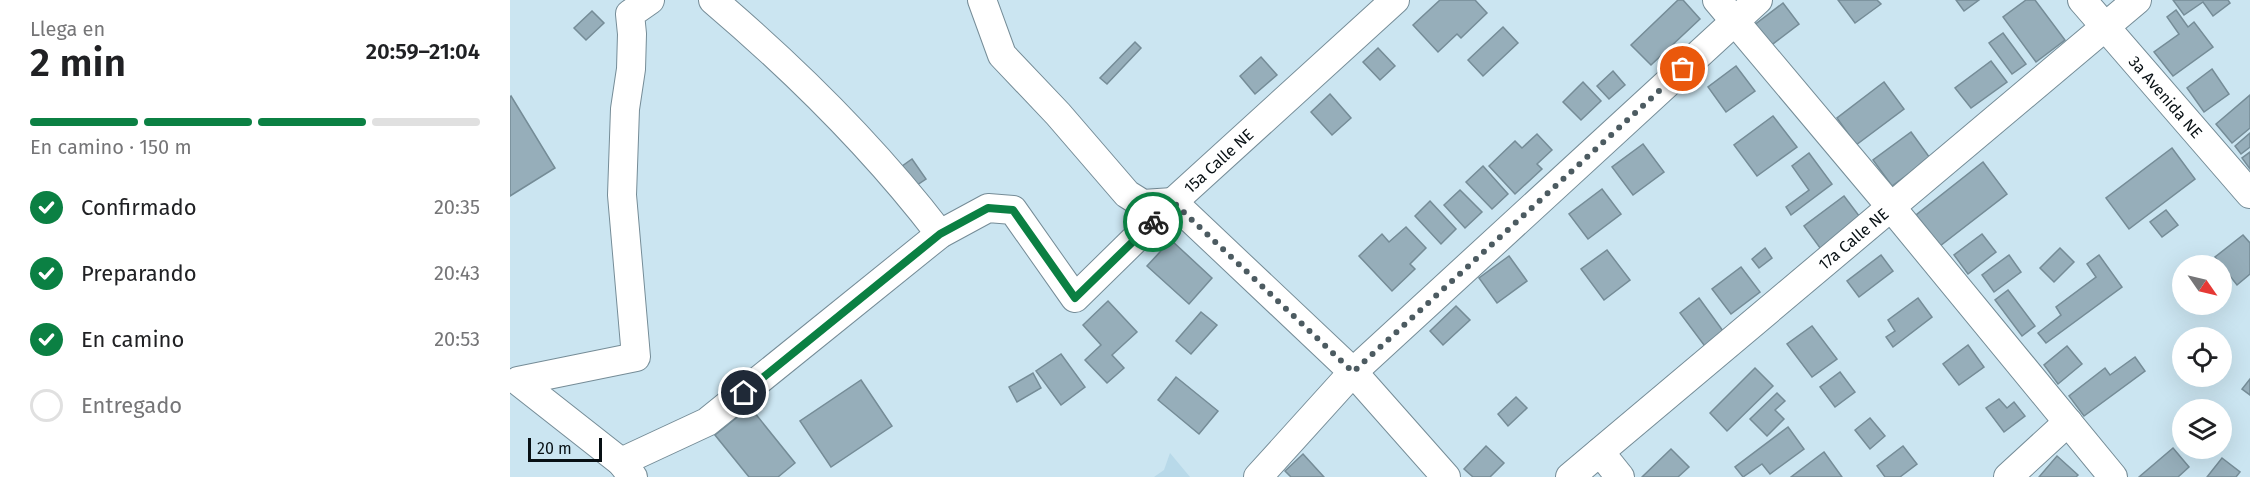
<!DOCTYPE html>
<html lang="es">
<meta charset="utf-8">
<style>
:root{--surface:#fff;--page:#f2f2f2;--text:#202124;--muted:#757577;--line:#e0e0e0;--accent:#0b8043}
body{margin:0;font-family:"Fira Sans",sans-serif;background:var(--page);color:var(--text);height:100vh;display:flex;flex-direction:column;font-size:22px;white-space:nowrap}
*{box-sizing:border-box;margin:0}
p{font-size:20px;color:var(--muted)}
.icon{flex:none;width:33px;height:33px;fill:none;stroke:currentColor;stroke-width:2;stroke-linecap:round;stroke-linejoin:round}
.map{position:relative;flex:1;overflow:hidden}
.sheet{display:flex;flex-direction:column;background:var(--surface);width:510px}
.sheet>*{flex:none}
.needle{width:39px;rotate:124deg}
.buttons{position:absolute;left:1662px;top:255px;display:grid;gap:12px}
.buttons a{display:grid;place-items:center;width:60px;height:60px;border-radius:50%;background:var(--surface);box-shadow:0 6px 24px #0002;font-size:30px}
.scale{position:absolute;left:18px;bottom:15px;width:74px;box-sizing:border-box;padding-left:6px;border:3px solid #081014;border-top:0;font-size:16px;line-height:21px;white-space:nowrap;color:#081014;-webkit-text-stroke:4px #cbe5f1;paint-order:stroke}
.pin{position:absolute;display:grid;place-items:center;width:51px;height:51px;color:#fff;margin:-26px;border:3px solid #fff;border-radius:50%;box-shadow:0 2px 6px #0007}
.courier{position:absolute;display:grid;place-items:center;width:60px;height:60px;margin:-30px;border:4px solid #0b8043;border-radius:50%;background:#fff;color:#222;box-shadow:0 2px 8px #0007}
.summary em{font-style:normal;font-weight:600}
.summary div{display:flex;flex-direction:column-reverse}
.summary{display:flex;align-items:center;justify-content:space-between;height:102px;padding:0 30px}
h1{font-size:39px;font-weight:600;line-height:45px}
.bar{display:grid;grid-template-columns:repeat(4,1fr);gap:9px 6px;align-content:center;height:72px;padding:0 30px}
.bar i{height:8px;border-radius:4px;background:var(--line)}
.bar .active{background:var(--accent)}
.bar p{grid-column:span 4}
ol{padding:0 30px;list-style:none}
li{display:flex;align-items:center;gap:18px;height:66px}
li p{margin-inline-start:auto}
li .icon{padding:6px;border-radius:50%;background:var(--accent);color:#fff;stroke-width:4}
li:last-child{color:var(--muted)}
li i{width:33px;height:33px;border:3px solid var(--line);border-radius:50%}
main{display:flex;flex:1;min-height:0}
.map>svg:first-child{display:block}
.built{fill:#b8d9e9}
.building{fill:#96aeba;stroke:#758c97;stroke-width:1.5}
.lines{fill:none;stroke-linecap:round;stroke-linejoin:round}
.minor-casing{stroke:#758c97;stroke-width:30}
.minor{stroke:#fff;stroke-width:28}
.done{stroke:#4c5b61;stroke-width:6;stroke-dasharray:0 10.8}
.route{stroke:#0b8043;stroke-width:8}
.labels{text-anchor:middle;stroke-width:4.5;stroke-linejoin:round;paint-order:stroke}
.street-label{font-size:16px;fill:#081014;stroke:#cbe5f1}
</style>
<main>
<section class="sheet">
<div class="summary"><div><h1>2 min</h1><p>Llega en</p></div><em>20:59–21:04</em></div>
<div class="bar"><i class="active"></i><i class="active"></i><i class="active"></i><i></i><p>En camino · 150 m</p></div>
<ol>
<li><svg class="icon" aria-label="check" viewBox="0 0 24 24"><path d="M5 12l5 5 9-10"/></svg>Confirmado<p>20:35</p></li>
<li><svg class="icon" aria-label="check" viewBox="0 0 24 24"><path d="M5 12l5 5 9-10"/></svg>Preparando<p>20:43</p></li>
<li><svg class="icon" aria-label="check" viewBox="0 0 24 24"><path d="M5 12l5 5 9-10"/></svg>En camino<p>20:53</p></li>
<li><i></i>Entregado</li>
</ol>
</section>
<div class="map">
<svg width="1740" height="477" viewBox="0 0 1740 477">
<rect width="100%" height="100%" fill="#cbe5f1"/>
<path class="built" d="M660 453 680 477H644L654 470Z"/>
<g class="building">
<path d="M930 0H965L977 13 951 38 947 34 928 52 903 25Z"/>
<path d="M1168 0H1173L1190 19 1141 65 1121 45Z"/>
<path d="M1328 0H1367L1371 4 1345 23Z"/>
<path d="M1446 0H1469L1454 11Z"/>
<path d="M1516 0H1525L1555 40 1526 62 1493 17Z"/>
<path d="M1663 0H1718L1720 3 1703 16 1693 2 1674 15Z"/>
<path d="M1273 3 1289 24 1259 47 1243 26Z"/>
<path d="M1666 10 1678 27 1684 22 1703 47 1663 76 1644 52 1669 34 1657 17Z"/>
<path d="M82 11 94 23 76 40 64 28Z"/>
<path d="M993 27 1008 43 973 76 958 60Z"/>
<path d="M1493 33 1516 64 1502 74 1479 43Z"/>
<path d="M625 42 631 48 597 84 590 78Z"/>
<path d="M868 48 885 66 870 80 853 62Z"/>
<path d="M751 57 767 75 745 94 730 76Z"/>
<path d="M1481 61 1497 82 1461 108 1445 88Z"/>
<path d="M1226 66 1245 91 1216 112 1198 87Z"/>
<path d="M1702 69 1719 94 1694 112 1677 88Z"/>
<path d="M1103 71 1115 85 1099 99 1087 86Z"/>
<path d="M1073 82 1091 101 1071 120 1053 102Z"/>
<path d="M1374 82 1394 109 1346 145 1327 118Z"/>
<path d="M820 94 841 118 822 135 801 112Z"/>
<path d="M1740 95V128L1722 143 1706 124Z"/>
<path d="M1 96 45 168 0 196V97Z"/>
<path d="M1263 116 1287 147 1247 176 1224 145Z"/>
<path d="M1401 132 1420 158 1382 186 1363 160Z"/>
<path d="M1740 133V147L1731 154 1725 146Z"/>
<path d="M1027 134 1042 150 1027 164 1032 169 1005 194 979 166 1005 141 1012 148Z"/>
<path d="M1133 144 1154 172 1123 195 1102 167Z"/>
<path d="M1662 148 1685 179 1619 229 1596 198Z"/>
<path d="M1740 152V169L1732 158Z"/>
<path d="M1299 153 1322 184 1281 215 1276 207 1299 190 1282 166Z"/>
<path d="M402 159 416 179 401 189 388 169Z"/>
<path d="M1473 162 1497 194 1430 246 1406 215Z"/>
<path d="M973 166 998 194 982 209 956 182Z"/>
<path d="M1092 189 1111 214 1078 239 1059 214Z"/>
<path d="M950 190 972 212 955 228 934 205Z"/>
<path d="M1334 196 1353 221 1313 252 1294 226Z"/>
<path d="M920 201 946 229 931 244 905 216Z"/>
<path d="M1656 210 1668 225 1652 237 1640 222Z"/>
<path d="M896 227 916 248 900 264 905 269 882 291 849 256 872 234 879 242Z"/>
<path d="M1472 234 1486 252 1458 274 1444 255Z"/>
<path d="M1733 235 1740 243V274L1727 285 1705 257Z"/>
<path d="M661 240 702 278 679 304 637 266Z"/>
<path d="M1255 248 1262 258 1249 268 1242 259Z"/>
<path d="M1550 248 1564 262 1544 282 1530 268Z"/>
<path d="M1097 250 1120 280 1094 300 1071 269Z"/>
<path d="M1371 255 1383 271 1349 297 1337 281Z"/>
<path d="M1499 255 1511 272 1484 292 1472 275Z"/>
<path d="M1589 255 1612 287 1536 343 1528 333 1551 315 1546 307 1586 277 1577 264Z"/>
<path d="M999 256 1017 281 987 303 969 278Z"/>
<path d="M1231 267 1250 292 1221 314 1202 289Z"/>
<path d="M1498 290 1525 326 1512 336 1485 300Z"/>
<path d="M1189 298 1216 335 1197 349 1170 313Z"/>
<path d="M1408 298 1422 317 1383 347 1376 337 1385 331 1378 320Z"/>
<path d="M598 301 627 332 602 355 614 368 597 383 575 360 591 345 573 325Z"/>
<path d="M946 306 960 320 933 345 920 331Z"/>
<path d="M691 312 707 325 681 354 666 341Z"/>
<path d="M1302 326 1327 359 1302 377 1277 344Z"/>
<path d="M1458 345 1474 367 1449 385 1433 364Z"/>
<path d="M1557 346 1572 364 1548 384 1534 365Z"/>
<path d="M551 354 575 387 551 405 526 371Z"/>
<path d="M1625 357 1635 371 1574 416 1559 396 1595 368 1600 375Z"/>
<path d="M1245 368 1263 386 1217 431 1200 413Z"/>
<path d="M1330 372 1345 392 1325 407 1310 387Z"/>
<path d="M523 373 531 388 507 402 499 387Z"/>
<path d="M666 377 708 411 689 434 648 400Z"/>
<path d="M1740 379V395L1732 389Z"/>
<path d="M351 380 382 426 321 467 290 421Z"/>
<path d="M1267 393 1275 401 1265 410 1274 419 1257 436 1240 419Z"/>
<path d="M1006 397 1017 408 998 426 988 414Z"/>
<path d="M1489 399 1497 408 1504 402 1515 416 1494 432 1476 408Z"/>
<path d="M240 407 285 463 268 477H239L205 435Z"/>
<path d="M1360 418 1375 436 1360 449 1345 430Z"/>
<path d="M1278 427 1294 449 1260 474 1252 464 1233 477 1225 467Z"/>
<path d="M976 446 994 463 980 477H963L954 469Z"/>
<path d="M1393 446 1407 464 1390 477H1375L1367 466Z"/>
<path d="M1663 448 1679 467 1668 477H1629Z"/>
<path d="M1161 449 1179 467 1168 477H1132Z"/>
<path d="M1314 452 1332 477H1281Z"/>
<path d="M793 454 814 477H781L775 471Z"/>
<path d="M1547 456 1568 475 1566 477H1529Z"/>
<path d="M1712 458 1730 472 1726 477H1697Z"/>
</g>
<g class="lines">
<g class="minor-casing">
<g id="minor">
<path d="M203 0C284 69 365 149 430 234"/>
<path d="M472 0 492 55 548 114 617 194 633 204 663 202 843 372 936 477"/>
<path d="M1207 0 1381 207 1603 477"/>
<path id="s1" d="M1572 0 1740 194"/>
<path d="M1090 452 1110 477"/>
<path id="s2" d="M111 462 197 422 430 234 478 208 503 210 565 298 663 202 885 0"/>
<path d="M123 477 111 462 8 381 126 357 112 195 115 109 121 69 122 34 120 14 140 0"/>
<path d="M748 477 843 372 1248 0"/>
<path id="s3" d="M1060 477 1627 0"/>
<path d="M1498 477 1558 422"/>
</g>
</g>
<use href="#minor" class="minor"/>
</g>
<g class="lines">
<path class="done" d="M643 222 663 202 843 372 1173 69"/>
<path class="route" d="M234 393 430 234 478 208 503 210 565 298 643 222"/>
</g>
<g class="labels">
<g class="street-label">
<text dy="6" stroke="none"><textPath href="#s1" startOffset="128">3a Avenida NE</textPath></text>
<text dy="6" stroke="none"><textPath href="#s2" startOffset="780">15a Calle NE</textPath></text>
<text dy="6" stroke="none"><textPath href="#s3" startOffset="370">17a Calle NE</textPath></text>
</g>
</g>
</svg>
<div class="buttons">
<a><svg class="needle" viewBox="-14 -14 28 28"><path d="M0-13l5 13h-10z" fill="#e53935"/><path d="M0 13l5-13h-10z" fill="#757577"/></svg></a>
<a><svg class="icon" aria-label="locate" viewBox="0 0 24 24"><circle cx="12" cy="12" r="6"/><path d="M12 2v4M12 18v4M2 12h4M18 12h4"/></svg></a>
<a><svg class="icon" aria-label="layers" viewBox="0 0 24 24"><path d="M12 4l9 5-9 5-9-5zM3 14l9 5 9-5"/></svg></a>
</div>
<div class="scale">20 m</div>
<div class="pin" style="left:1173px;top:69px;background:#ea580c"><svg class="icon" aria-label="bag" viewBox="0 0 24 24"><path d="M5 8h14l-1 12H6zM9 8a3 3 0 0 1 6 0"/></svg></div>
<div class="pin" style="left:234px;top:393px;background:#1f2937"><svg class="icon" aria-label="home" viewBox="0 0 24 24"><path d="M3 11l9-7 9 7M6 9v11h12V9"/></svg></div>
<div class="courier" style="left:643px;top:222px"><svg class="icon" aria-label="bike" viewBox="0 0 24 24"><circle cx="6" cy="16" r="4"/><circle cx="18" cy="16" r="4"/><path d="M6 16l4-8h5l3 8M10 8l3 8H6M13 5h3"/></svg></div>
</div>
</main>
